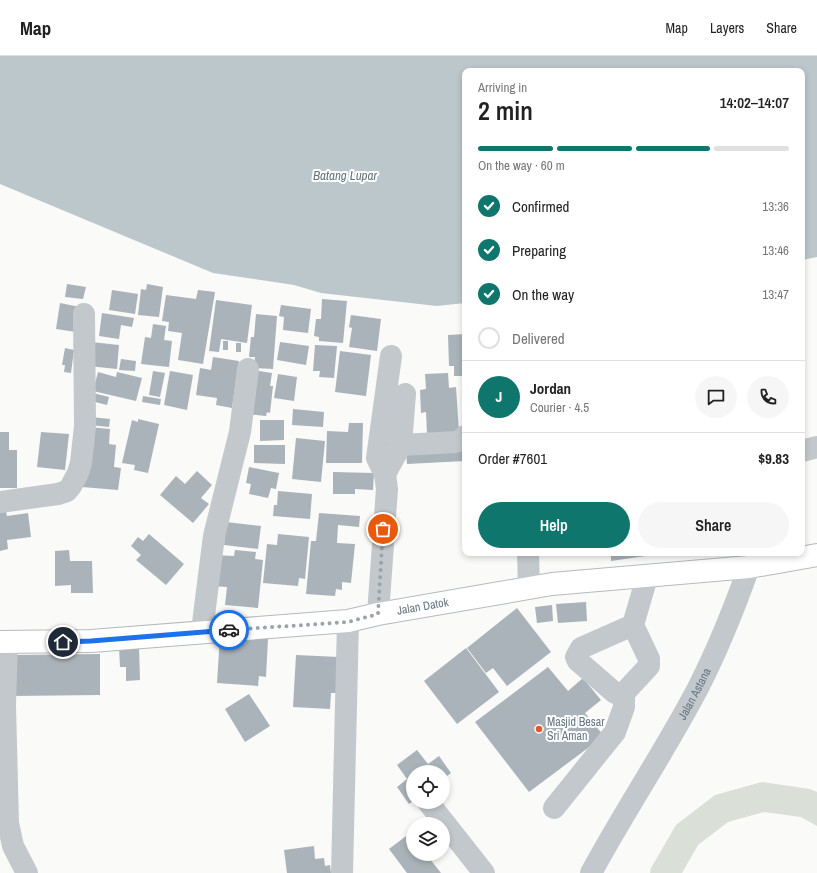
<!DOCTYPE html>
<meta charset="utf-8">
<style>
:root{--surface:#fff;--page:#f6f6f6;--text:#222;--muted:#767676;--line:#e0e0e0;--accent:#0f766e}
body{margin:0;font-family:"Archivo Narrow",sans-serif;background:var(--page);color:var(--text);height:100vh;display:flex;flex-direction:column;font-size:15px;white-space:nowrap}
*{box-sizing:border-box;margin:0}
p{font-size:13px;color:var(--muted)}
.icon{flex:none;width:22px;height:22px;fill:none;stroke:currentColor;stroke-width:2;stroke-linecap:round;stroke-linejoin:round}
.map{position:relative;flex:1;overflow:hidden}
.sheet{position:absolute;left:462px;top:12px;width:343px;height:488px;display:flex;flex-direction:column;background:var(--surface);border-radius:8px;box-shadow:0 2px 6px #0003}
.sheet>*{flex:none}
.fabs{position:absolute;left:406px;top:709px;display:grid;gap:8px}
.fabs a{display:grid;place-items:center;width:44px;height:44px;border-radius:50%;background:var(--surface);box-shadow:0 2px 6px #0003;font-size:20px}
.pin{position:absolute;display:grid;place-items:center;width:34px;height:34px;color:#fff;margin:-17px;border:2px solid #fff;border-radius:50%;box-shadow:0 1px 4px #0007}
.courier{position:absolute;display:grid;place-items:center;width:40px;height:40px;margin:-20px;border:3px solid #1a73e8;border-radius:50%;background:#fff;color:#222;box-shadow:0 1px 5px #0007}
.overview em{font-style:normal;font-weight:600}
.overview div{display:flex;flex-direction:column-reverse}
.overview{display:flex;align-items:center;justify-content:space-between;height:68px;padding:0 16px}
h1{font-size:26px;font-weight:600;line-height:30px}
.bar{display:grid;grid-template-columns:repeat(4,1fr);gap:6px 4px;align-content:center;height:48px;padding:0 16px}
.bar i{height:5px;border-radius:3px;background:var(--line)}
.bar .selected{background:var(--accent)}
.bar p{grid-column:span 4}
.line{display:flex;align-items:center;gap:10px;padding:0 16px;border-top:1px solid var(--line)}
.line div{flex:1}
.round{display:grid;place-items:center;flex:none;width:42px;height:42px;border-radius:21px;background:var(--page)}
ol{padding:0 16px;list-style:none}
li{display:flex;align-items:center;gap:12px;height:44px}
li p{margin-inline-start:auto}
li .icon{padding:4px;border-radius:50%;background:var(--accent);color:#fff;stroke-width:4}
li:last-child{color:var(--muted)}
li i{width:22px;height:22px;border:2px solid var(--line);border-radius:50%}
.action{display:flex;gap:8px;margin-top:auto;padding:8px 16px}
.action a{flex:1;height:46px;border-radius:24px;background:var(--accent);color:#fff;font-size:16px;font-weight:600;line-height:46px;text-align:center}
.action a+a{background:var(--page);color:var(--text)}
header{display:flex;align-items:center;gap:24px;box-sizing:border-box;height:56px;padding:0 20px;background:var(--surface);border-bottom:1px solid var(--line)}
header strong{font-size:19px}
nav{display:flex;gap:22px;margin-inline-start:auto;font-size:14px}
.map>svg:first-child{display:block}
.green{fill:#dadfd7}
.water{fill:#bbc7cb}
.building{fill:#aab3b9}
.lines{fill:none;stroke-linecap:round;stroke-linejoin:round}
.major-casing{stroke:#b5babe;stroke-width:24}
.minor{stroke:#c3c8cc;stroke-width:22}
.major{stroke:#fff;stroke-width:22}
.done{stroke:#99a4ac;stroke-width:4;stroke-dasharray:0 7.2}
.route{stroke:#1a73e8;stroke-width:5}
.poi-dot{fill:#e4572e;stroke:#fff;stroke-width:1.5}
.labels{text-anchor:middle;stroke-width:4;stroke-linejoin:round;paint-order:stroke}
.street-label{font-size:12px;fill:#657683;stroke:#fff}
.poi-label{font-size:12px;fill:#657683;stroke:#fff;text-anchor:start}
.water-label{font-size:13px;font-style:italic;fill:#60757c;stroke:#fff}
</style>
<header>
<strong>Map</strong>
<nav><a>Map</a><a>Layers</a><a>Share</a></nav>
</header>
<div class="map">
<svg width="817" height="817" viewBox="0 0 817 817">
<rect width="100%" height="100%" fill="#fafaf8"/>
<path class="green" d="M762 726 810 733 817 736V770L801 761 764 756 728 766 698 789 682 817H650L651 812 676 769 715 739Z"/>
<path class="water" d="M0 0H817V201L802 204V15H465V247L437 250 321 237 294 229 213 217 0 128Z"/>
<g class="building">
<path d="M67 228 86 231 83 243 65 241Z"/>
<path d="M147 228 163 231 159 261 138 259 141 233 146 234Z"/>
<path d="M112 234 138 238 135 258 109 254Z"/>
<path d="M198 234 215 236 203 308 178 304 182 277 168 275 169 266 162 265 166 239 196 243Z"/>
<path d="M322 243 347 245 343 287 319 285V281L314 280 316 263H321Z"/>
<path d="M216 244 252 249 247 287 221 283 219 296 209 295Z"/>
<path d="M60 247 80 251 76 276 56 273Z"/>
<path d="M281 249 311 253 308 277 283 274 284 261 279 260Z"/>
<path d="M102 257 134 262 132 271 121 269 119 283 99 280Z"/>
<path d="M256 258 277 260 273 313 254 312 255 301H249L251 281H254Z"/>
<path d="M351 259 381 263 377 295 349 291 352 272 349 271Z"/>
<path d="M153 268 166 270 164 284 172 285 169 311 141 308 145 281 151 282Z"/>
<path d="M465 278V320H454V310H449L448 279Z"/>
<rect x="223" y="285" width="5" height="9"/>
<path d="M91 286 119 289 117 313 88 310Z"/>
<path d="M280 286 309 290 306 309 277 304Z"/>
<rect x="236" y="287" width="5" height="9"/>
<path d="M315 289 337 290 334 322 319 321 320 315H313Z"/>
<path d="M65 292 74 294 71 317 64 316 65 309H62Z"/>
<path d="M340 295 371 299 366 340 335 336Z"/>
<path d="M213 301 239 305 232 352 216 349 217 342 196 339 200 312 211 314Z"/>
<path d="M121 303 136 305 135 315 119 314Z"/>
<path d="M253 314 272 317 270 330H273L270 357 267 356 266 360 248 358Z"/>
<path d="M153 315 165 317 160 341 149 339Z"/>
<path d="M170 315 193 319 187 354 164 349Z"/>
<path d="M98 316 116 321 117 316 142 322 136 345 93 335Z"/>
<path d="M448 317 449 332 456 331 459 376 427 378 426 356 421 357 420 334 426 333 425 318Z"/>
<path d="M278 318 297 321 294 345 274 342Z"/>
<path d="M93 337 109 341 107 349 91 345Z"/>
<path d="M143 340 161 343 160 349 142 346Z"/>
<path d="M293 353 324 356 323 371 292 369Z"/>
<path d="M91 361 110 363 109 371 90 369Z"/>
<path d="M138 363 159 368 148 417 134 414 135 409 122 407 132 364 138 366Z"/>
<path d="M260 364H284V384L260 385Z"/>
<path d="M349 367H363L362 407H326L327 375 348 376Z"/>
<path d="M89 371 110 373 109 388 116 389 114 411 121 412 118 434 82 431Z"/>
<path d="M0 376H9V394H17V432H0Z"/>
<path d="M41 376 69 378 65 414 37 411Z"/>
<path d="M296 382 325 385 321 426 292 423Z"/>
<path d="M254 389H285V408L254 407Z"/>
<path d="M465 391V405L407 408 406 394Z"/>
<path d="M249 411 279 417 276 433 271 432 268 442 249 438 251 428 246 427Z"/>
<path d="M197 415 212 429 201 442 209 448 193 467 160 439 176 420 185 428Z"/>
<path d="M333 416 374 417 373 434 355 433V438H333Z"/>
<path d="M278 435 312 438 310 463 273 460 274 449H277Z"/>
<path d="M5 451 7 460 28 457 31 481 7 484 8 493 0 495V452Z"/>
<path d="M319 457 360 460 359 471 338 469 337 487 355 488 351 527 342 526V534L336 533 335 540 306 538 311 485H316Z"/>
<path d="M226 466 261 470 258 493 224 489Z"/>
<path d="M149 478 184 508 166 529 136 504 141 499 131 490 138 481 143 485Z"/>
<path d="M278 478 309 481 305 523 299 522 298 530 263 527 267 488 277 489Z"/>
<path d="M69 494 70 505H92L93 537H71V529L55 530V495Z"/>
<path d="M235 494 256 496 255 503 263 504 258 552 225 549 227 531 212 530 215 499 234 500Z"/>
<path d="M611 497H659V498L611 505Z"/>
<path d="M586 546 587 565 558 567 556 548Z"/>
<path d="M552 549 553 565 537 567 535 551Z"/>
<path d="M517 552 551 596 507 630 493 612 486 617 467 592Z"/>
<path d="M220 580 268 583 266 621 259 620 258 630 217 627Z"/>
<path d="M119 591H139L140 624 126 625V611H120Z"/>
<path d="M466 592 499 636 457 668 424 625Z"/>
<path d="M100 598V639L12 640 11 599Z"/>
<path d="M296 599 339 601 337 637H331L330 653 293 651Z"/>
<path d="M548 611 568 635 583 622 601 644 585 657 604 680 529 736 475 666Z"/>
<path d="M249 638 270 670 245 686 225 653Z"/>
<path d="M417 694 428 708 439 700 451 717 443 723V716H413V745L409 748 397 731 407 723 397 709Z"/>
<path d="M410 777 413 781V798H426L441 817H407L389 793Z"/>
<path d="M314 790 315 803 324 802 325 810 330 809 331 817H287L284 794Z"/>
</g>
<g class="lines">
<g class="major-casing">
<g id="major">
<path id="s2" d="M0 586 91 585 348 565 378 558 552 528 749 511 817 499"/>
</g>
</g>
<g class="minor">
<path d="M401 389 456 386 463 383 465 380"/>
<path d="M802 395 817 391"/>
<path d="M385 418 401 389 405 338"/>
<path d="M0 446 58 438 67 435 71 430 78 417 81 407 85 370 84 258"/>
<path d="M528 497 529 532"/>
<path d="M378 558 387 433 385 418 377 402 391 300"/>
<path d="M633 569 581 592 576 601 578 605 615 637 620 638 624 637 649 610V603L633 569 647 521"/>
<path d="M202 575 214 480 240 376 248 313"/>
<path d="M7 586 5 649 8 767 13 790 27 817"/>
<path d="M428 746 484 817"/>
<path d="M554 752 615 676 624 651V637"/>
<path d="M342 817 348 565"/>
<path id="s1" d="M591 817C625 754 665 695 698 632 718 593 734 553 749 511"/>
</g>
<use href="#major" class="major"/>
</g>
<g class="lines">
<path class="done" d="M229 574 348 566 378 558 383 473"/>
<path class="route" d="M63 586 91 585 229 574"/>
</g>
<circle class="poi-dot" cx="539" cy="673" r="4"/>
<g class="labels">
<g class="street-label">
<text dy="4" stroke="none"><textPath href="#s2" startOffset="425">Jalan Datok</textPath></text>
<text dy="4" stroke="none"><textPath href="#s1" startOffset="207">Jalan Astana</textPath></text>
</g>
<g class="poi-label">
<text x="547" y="670">Masjid Besar<tspan x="547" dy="14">Sri Aman</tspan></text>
</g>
<g class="water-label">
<text x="345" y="124">Batang Lupar</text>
</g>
</g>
</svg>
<div class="fabs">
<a><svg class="icon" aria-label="locate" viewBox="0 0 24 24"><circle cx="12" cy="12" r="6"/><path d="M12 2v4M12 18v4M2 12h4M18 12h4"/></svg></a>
<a><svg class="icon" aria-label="layers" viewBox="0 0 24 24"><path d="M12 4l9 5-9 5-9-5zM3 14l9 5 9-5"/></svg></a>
</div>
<div class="pin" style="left:383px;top:473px;background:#ea580c"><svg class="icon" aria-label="bag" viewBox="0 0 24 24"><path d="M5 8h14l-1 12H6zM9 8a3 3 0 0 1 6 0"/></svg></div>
<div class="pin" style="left:63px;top:586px;background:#1f2937"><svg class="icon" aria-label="home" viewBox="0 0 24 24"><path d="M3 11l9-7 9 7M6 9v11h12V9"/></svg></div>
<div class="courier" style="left:229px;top:574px"><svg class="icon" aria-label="car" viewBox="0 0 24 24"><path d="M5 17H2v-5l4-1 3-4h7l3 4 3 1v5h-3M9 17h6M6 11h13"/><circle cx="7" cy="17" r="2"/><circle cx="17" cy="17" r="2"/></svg></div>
<section class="sheet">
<div class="overview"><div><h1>2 min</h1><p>Arriving in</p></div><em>14:02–14:07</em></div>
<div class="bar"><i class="selected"></i><i class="selected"></i><i class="selected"></i><i></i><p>On the way · 60 m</p></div>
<ol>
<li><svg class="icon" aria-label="check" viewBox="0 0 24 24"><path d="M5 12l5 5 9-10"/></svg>Confirmed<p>13:36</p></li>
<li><svg class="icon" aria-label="check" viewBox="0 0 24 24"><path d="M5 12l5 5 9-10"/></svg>Preparing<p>13:46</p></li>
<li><svg class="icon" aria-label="check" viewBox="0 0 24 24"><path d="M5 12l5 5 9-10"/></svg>On the way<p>13:47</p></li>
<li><i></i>Delivered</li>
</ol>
<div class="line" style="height:72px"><b class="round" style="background:var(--accent);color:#fff">J</b><div><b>Jordan</b><p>Courier · 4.5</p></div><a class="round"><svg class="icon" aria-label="chat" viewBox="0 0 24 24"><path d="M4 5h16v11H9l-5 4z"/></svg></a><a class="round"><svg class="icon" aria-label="phone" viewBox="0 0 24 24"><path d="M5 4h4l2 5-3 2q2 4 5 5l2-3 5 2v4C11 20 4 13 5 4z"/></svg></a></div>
<div class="line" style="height:52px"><div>Order #7601</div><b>$9.83</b></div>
<div class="action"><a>Help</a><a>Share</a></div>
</section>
</div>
